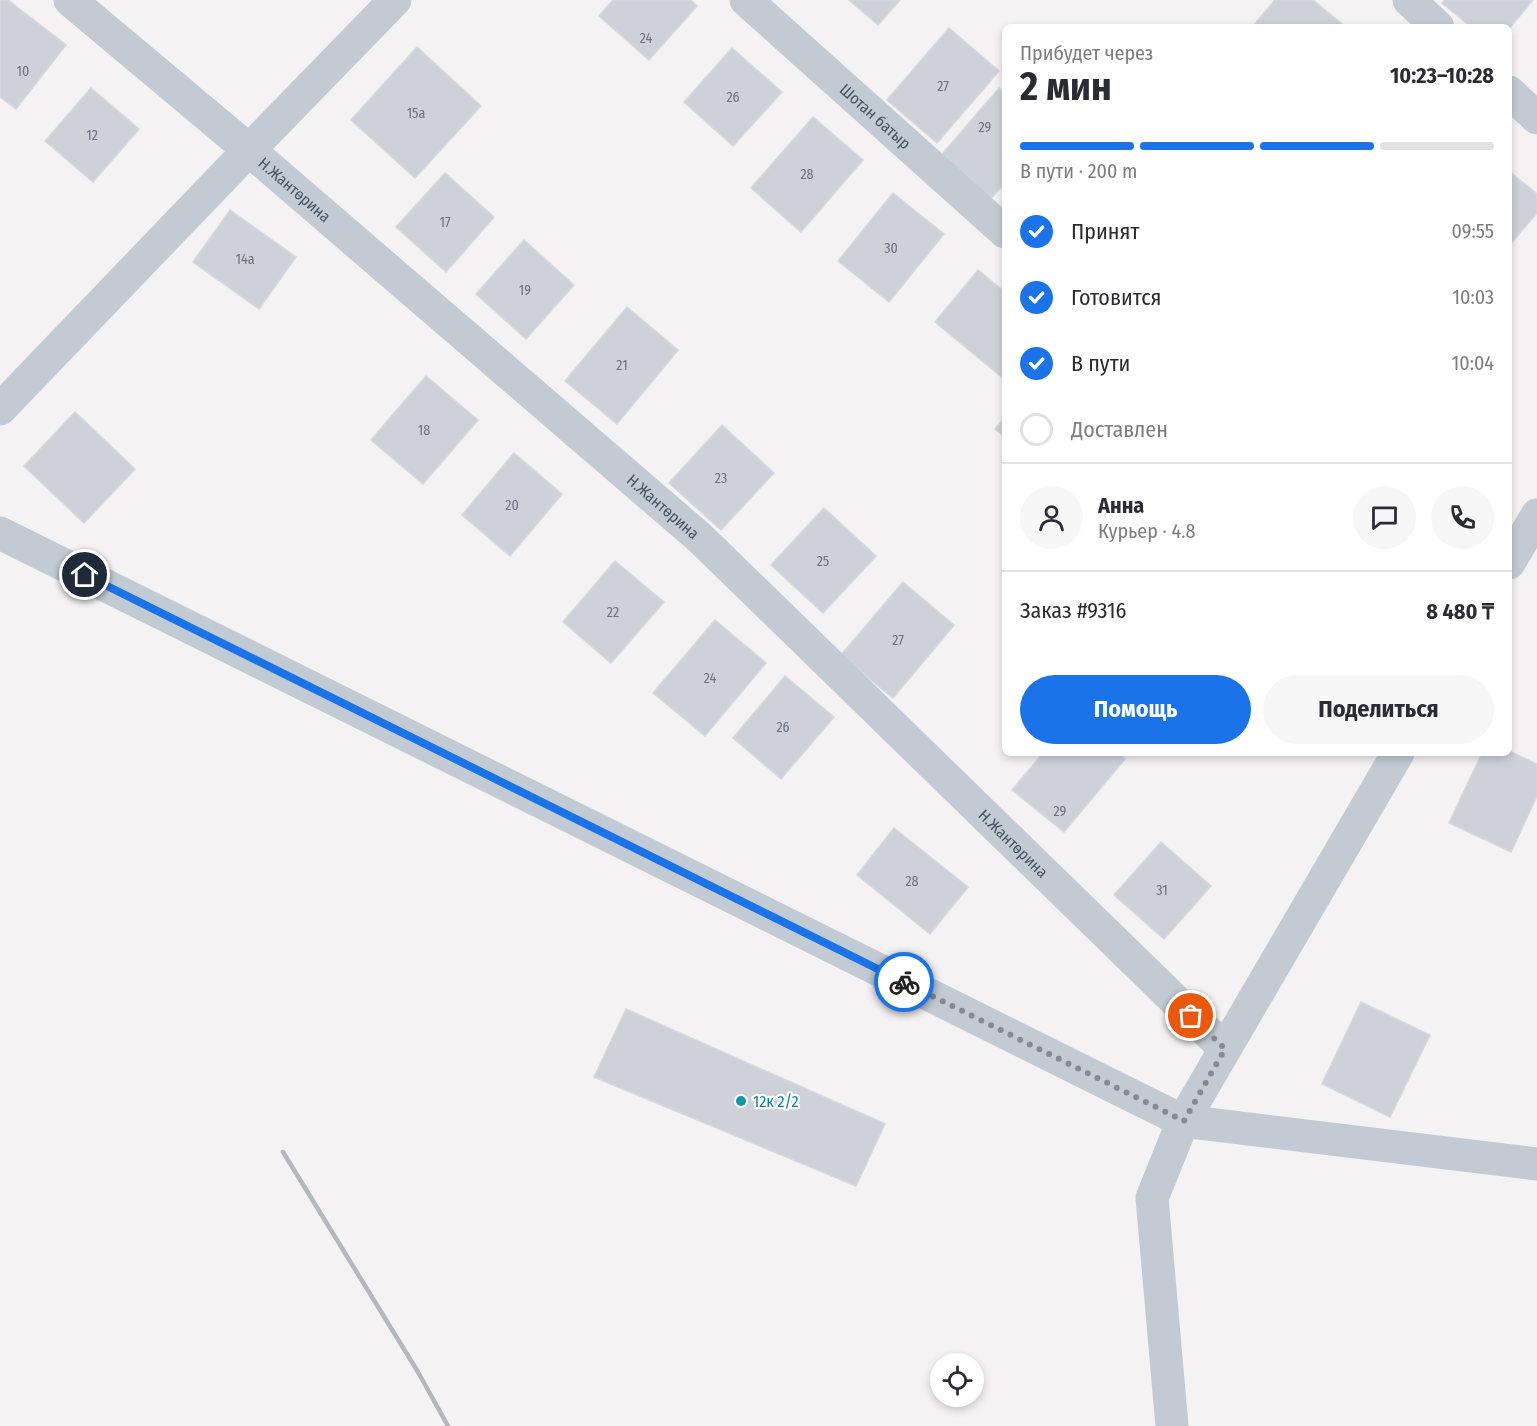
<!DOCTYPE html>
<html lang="ru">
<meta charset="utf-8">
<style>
:root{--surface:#fff;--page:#f7f7f7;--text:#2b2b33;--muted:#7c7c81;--line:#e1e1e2;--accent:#1a73e8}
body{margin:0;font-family:"Fira Sans Condensed",sans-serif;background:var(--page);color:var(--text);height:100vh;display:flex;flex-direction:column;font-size:22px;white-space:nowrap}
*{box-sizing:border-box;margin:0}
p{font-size:20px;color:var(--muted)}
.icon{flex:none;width:33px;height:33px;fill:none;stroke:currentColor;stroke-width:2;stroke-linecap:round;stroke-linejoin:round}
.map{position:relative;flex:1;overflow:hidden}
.sheet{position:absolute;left:1002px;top:24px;width:510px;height:732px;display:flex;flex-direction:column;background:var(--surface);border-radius:9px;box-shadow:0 3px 9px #0003}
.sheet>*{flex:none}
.tools{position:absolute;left:930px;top:1353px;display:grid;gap:12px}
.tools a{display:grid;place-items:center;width:54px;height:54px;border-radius:50%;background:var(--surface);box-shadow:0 3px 9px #0003;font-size:30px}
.pin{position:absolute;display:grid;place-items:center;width:51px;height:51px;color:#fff;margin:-26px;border:3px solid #fff;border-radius:50%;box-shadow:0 2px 6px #0007}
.courier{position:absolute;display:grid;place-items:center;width:60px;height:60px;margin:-30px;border:4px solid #1a73e8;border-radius:50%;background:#fff;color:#222;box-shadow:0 2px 8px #0007}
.head em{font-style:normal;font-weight:700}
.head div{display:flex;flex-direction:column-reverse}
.head{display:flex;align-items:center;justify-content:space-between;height:102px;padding:0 18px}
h1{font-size:39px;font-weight:700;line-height:45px}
.bar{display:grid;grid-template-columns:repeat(4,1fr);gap:9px 6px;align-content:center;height:72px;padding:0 18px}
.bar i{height:8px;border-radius:4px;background:var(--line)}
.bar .selected{background:var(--accent)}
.bar p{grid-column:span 4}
.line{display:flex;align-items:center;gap:15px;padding:0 18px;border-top:2px solid var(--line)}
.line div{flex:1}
.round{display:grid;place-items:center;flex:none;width:63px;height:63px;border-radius:32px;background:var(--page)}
ol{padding:0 18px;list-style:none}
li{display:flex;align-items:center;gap:18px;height:66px}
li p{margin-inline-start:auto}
li .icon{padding:6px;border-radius:50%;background:var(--accent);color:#fff;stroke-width:4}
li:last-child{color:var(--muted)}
li i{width:33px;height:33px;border:3px solid var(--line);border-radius:50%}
.cta{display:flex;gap:12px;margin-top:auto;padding:12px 18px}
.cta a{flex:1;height:69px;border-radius:36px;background:var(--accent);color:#fff;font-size:24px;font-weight:700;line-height:69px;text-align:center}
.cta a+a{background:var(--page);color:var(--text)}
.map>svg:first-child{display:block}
.building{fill:#ced1d8;stroke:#d6d8de;stroke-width:1.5}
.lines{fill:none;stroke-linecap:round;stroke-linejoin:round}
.minor{stroke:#c2cbd4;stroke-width:33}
.rail{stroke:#b4b7bd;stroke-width:4.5}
.done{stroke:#848b94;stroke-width:6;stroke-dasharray:0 10.8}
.route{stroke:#1a73e8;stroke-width:8}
.culture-dot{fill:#0f9aa8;stroke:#fff;stroke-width:2}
.labels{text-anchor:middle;stroke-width:4.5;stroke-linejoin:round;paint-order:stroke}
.number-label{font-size:14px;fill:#6a7380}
.street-label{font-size:16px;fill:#485462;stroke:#fff}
.culture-label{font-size:16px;fill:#0d838f;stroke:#fff;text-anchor:start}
</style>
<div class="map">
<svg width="1537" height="1426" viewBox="0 0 1537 1426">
<rect width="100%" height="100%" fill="#f4f2f2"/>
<g class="building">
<path d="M0 0H8L66 45 16 109 0 97Z"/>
<path d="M613 0H691L697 6 649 60 599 16Z"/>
<path d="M849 0H900L878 25Z"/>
<path d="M1275 0H1313L1342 24 1340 27H1252Z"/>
<path d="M1445 0H1533L1509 29V27H1471L1442 3Z"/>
<path d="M949 28 999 71 937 143 887 100Z"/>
<path d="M417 47 481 106 415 178 351 120Z"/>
<path d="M732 48 782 92 733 146 684 102Z"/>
<path d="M91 88 139 129 93 182 45 141Z"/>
<path d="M999 88 1005 94V183L987 203 937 160Z"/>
<path d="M813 117 863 160 801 232 751 188Z"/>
<path d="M1509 171 1537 194V213L1509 246Z"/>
<path d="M445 173 494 217 446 272 396 227Z"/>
<path d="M893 193 944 234 889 302 838 261Z"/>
<path d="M230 210 296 257 259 309 193 262Z"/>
<path d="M524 240 574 285 526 339 476 294Z"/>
<path d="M978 270 1005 292V380L935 322Z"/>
<path d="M627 307 678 350 617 424 565 381Z"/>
<path d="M426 376 478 420 423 484 371 440Z"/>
<path d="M75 412 135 469 84 523 24 466Z"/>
<path d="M1005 417V437L995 429Z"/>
<path d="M722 425 774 473 721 530 669 483Z"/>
<path d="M514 453 562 494 510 556 462 515Z"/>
<path d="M824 508 876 556 823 613 771 565Z"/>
<path d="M615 561 664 602 611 663 563 622Z"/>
<path d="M903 582 954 625 893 698 841 655Z"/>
<path d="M715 620 766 663 705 736 653 693Z"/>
<path d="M785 676 834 717 781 779 733 738Z"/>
<path d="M1509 751 1537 764V796L1511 852 1449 823 1482 753H1509Z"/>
<path d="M1043 753H1118L1125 759 1064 832 1012 790Z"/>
<path d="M894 828 968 887 930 934 857 875Z"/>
<path d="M1161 842 1211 886 1164 939 1114 895Z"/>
<path d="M1361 1002 1430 1035 1390 1117 1322 1084Z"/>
<path d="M626 1009 885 1124 856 1186 594 1077Z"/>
</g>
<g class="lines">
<g class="minor">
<path id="s1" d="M70 0 249 150 700 538 1225 1049"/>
<path id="s2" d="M746 0 1005 232"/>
<path d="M1409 0 1438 27"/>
<path d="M1509 92 1537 118"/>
<path d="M0 409 249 150 395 0"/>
<path d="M0 533 1183 1121 1537 1164"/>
<path d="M1509 563 1537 515"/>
<path d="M1172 1426 1152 1198 1183 1121 1398 753"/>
</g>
<path class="rail" d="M283 1152 418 1372 448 1426"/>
</g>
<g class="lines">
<path class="done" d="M904 982 1184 1121 1225 1049 1191 1016"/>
<path class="route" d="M85 575 904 982"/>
</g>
<circle class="culture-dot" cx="741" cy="1101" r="6"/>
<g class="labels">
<g class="number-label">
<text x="646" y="43">24</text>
<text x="23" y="76">10</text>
<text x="943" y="91">27</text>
<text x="733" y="102">26</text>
<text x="416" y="118">15а</text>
<text x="985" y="132">29</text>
<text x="92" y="140">12</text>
<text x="807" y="179">28</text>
<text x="445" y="227">17</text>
<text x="891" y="253">30</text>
<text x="245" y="264">14а</text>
<text x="525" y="295">19</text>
<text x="622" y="370">21</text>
<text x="424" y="435">18</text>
<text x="721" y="483">23</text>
<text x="512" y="510">20</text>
<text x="823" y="566">25</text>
<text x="613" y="617">22</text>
<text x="898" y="645">27</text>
<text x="710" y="683">24</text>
<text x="783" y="732">26</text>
<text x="1060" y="816">29</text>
<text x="912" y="886">28</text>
<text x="1162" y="895">31</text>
</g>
<g class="street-label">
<text dy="6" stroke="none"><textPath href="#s2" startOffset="174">Шотан батыр</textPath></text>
<text dy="6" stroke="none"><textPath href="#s1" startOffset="294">Н.Жантөрина</textPath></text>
<text dy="6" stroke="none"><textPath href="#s1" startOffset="780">Н.Жантөрина</textPath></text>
<text dy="6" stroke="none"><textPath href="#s1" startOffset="1266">Н.Жантөрина</textPath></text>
</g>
<g class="culture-label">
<text x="753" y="1107">12к 2/2</text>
</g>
</g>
</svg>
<div class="tools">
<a><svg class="icon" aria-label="locate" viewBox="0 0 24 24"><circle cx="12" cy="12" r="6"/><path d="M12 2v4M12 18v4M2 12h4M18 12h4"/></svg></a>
</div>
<div class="pin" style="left:1191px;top:1016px;background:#ea580c"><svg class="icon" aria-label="bag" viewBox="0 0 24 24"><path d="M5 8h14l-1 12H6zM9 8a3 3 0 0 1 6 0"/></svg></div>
<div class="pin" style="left:85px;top:575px;background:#1f2937"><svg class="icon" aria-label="home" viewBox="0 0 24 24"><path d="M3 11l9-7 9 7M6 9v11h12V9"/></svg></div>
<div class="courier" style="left:904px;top:982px"><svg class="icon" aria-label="bike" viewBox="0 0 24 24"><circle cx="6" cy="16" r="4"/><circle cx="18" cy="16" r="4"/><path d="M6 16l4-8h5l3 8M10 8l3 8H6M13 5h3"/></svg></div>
<section class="sheet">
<div class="head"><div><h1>2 мин</h1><p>Прибудет через</p></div><em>10:23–10:28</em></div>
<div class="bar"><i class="selected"></i><i class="selected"></i><i class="selected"></i><i></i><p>В пути · 200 m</p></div>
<ol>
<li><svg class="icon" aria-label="check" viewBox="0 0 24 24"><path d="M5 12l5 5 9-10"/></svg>Принят<p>09:55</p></li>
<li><svg class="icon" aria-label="check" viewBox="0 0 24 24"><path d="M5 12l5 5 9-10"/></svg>Готовится<p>10:03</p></li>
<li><svg class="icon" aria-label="check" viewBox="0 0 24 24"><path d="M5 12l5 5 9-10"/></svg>В пути<p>10:04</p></li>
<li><i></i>Доставлен</li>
</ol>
<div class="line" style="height:108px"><a class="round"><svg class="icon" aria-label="person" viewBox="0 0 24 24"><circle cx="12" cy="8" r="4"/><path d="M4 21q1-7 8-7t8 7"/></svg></a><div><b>Анна</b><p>Курьер · 4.8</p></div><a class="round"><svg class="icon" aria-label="chat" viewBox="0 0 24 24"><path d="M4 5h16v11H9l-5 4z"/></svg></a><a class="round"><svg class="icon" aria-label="phone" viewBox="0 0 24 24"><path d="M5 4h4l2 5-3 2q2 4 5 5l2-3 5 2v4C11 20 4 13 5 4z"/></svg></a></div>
<div class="line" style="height:78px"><div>Заказ #9316</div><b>8 480 ₸</b></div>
<div class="cta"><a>Помощь</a><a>Поделиться</a></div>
</section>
</div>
